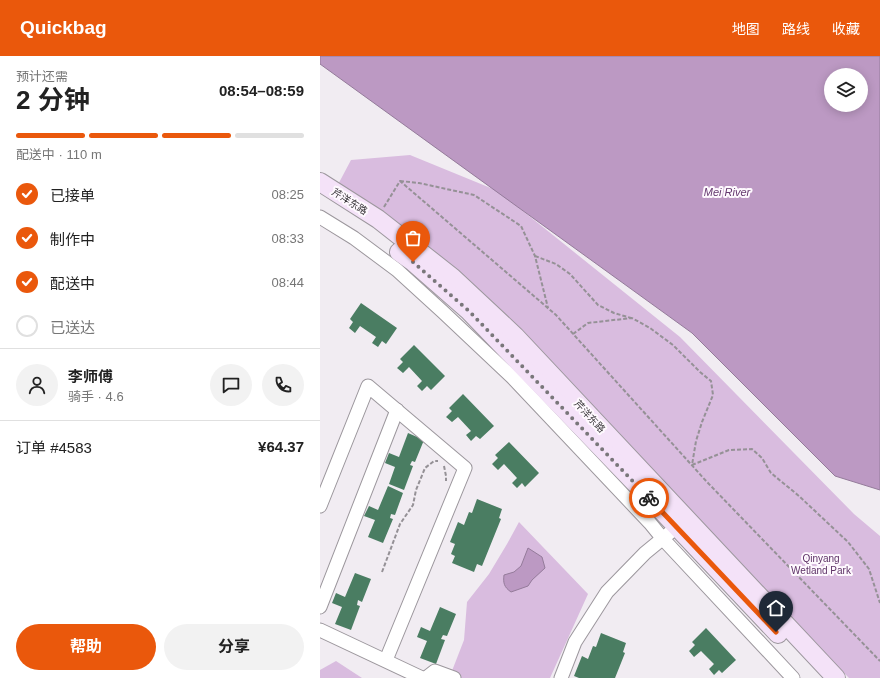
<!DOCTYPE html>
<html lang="zh">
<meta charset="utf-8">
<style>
:root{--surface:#fff;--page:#f2f2f2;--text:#222;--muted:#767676;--line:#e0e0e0;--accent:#ea580c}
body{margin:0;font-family:Arial,"Noto Sans SC",sans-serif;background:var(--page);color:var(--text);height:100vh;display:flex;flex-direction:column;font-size:15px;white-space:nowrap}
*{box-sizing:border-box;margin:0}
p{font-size:13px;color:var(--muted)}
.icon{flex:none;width:22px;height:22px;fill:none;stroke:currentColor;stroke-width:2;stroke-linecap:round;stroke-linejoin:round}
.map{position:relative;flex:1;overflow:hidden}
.side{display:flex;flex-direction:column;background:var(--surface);width:320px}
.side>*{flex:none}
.controls{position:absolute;left:504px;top:12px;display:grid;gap:8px}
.controls a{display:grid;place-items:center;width:44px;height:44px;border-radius:50%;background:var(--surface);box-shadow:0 2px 10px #0003;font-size:20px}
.pin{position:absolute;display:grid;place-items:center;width:34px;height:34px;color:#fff;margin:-41px -17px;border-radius:50% 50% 50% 0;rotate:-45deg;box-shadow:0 0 4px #0007}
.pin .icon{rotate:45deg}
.courier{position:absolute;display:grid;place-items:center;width:40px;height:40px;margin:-20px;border:3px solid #ea580c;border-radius:50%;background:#fff;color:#222;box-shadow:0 1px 5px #0007}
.overview em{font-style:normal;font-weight:700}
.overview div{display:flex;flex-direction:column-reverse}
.overview{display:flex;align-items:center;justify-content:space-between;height:68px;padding:0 16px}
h1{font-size:26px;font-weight:700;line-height:30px}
.bar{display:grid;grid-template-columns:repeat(4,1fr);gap:6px 4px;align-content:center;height:48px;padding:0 16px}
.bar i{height:5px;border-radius:3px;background:var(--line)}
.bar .selected{background:var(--accent)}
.bar p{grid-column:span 4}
.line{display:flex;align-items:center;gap:10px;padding:0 16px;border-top:1px solid var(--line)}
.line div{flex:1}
.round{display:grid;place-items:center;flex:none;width:42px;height:42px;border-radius:21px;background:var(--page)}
ol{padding:0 16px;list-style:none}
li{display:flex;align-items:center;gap:12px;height:44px}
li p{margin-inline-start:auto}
li .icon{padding:4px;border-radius:50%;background:var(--accent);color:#fff;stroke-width:4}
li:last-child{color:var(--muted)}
li i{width:22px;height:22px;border:2px solid var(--line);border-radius:50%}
.cta{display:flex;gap:8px;margin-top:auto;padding:8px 16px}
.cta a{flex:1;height:46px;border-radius:24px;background:var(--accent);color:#fff;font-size:16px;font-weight:700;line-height:46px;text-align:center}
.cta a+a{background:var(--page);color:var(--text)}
header{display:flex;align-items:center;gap:24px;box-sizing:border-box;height:56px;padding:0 20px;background:var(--accent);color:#fff}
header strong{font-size:19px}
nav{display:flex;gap:22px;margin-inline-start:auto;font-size:14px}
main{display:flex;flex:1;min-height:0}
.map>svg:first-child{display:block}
.green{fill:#d9bcdf}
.water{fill:#bc99c3;stroke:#947b9a;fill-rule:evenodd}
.building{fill:#4a7d62}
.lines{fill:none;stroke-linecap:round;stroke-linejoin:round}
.street-casing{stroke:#9c979d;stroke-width:15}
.secondary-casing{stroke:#9c979d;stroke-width:20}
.path{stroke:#959196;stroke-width:2;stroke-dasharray:4 2;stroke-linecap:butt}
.street{stroke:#fff;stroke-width:13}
.secondary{stroke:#f4e2f8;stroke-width:18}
.done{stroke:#79767a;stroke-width:4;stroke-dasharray:0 7.2}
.route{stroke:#ea580c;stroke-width:5}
.labels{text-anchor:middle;stroke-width:4;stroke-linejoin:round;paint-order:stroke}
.street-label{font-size:10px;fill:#383639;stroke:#fef9fe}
.park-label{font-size:10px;fill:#5e3267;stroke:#fef9fe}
.water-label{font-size:11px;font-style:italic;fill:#65396f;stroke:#fef9fe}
</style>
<header>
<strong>Quickbag</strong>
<nav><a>地图</a><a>路线</a><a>收藏</a></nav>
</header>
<main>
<section class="side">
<div class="overview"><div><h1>2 分钟</h1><p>预计还需</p></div><em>08:54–08:59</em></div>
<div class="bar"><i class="selected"></i><i class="selected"></i><i class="selected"></i><i></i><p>配送中 · 110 m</p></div>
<ol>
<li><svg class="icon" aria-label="check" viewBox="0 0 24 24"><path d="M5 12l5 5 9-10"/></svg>已接单<p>08:25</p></li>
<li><svg class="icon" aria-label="check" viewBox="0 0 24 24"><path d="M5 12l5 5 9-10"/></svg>制作中<p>08:33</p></li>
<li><svg class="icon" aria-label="check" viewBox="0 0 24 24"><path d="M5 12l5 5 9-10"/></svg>配送中<p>08:44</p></li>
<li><i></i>已送达</li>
</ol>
<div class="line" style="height:72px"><a class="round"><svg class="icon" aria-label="person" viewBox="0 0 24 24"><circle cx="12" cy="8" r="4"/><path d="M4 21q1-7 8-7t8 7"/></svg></a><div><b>李师傅</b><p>骑手 · 4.6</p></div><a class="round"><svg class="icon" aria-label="chat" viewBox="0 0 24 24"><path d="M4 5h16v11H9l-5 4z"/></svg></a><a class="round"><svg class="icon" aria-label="phone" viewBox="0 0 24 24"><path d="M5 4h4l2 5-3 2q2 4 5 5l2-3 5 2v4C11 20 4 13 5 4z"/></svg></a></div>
<div class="line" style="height:52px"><div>订单 #4583</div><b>¥64.37</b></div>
<div class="cta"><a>帮助</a><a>分享</a></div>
</section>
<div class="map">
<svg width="560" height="622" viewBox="0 0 560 622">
<rect width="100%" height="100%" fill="#f1ecf2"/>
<g class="green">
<path d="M90 99 178 135 360 281 534 458 560 480V622H529L440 531 250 328 13 138 31 104Z"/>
<path d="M199 466 268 538 230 622H134L130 620 144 584 147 546 169 518 187 488Z"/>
<path d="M16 605 42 622H0V614Z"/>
</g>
<g class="water">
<path d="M0 0H560V434L515 420 372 277 0 8ZM511 19H541V49H511Z"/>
<path d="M208 492 222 501 225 512 212 524 208 530 191 536C184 531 183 527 184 519L194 516 201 510Z"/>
</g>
<g class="building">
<path d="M41 247 77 272 66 288 62 285 58 291 52 287 56 281 40 270 35 277 29 272 33 266 30 263Z"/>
<path d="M94 289 125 320 111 334 107 330 102 335 97 330 102 325 89 311 83 317 77 312 83 306 80 303Z"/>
<path d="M143 338 174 370 160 383 156 380 151 385 146 379 151 375 138 361 132 366 126 361 132 355 129 352Z"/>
<path d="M88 377 104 384 95 406 92 405 90 409 93 410 84 434 69 428 75 411 65 407 69 397 79 401Z"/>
<path d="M189 386 219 417 205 431 202 427 197 432 192 427 197 422 184 408 178 414 172 408 178 402 175 399Z"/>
<path d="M68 430 83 437 75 459 71 458 70 462 73 463 63 487 48 481 55 464 44 460 49 450 58 454Z"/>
<path d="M157 443 182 453 179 462 181 463 162 510 157 508 154 516 132 507 135 500 131 498 135 488 130 486 138 466 144 469 149 456 152 457Z"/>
<path d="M35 517 51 523 42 546 38 544 37 549 40 550 31 574 15 568 22 551 12 547 16 537 25 541Z"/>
<path d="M120 551 136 558 127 580 123 579 121 583 125 584 116 608 100 602 107 585 97 581 101 571 110 575Z"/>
<path d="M386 572 416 604 402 617 399 614 394 619 389 613 394 608 381 595 374 601 369 595 375 589 372 586Z"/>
<path d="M281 577 306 587 303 596 305 597 295 622H259L254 620 262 600 268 603 273 590 276 591Z"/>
</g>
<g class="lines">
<g class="street-casing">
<g id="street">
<path d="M0 161 34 182 77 214 123 256 192 321 330 467 343 483 473 622"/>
<path d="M0 450 48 330 145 412 66 604"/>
<path d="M0 551 77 354"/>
<path d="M0 574 102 622"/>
<path d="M106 622 115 615 134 622"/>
<path d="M241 622 255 586 287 536 325 497 364 465"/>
</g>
</g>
<g class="secondary-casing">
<g id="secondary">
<path d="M0 126 58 163 132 221 195 280 516 622"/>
<path d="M79 196 93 206 149 255 342 455 458 578"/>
</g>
</g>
<g class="path">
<path d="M80 125 99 127 154 139 201 170 215 200 228 252"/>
<path d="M64 151 80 125 236 259 387 426 560 605"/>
<path d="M215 200 236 208 250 218 278 249 294 257 311 262"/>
<path d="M253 278 268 267 285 265 312 262 330 272 353 289 380 316 391 325 393 339 382 366 376 385 372 409 409 394 432 393 442 402 451 417 479 440 528 486 549 513 560 547"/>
<path d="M124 410 126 420V425"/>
<path d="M62 516 80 468 93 449 96 434 105 412 114 405H118"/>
</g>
<use href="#street" class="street"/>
<use href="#secondary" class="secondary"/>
</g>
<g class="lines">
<path class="done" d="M93 206 149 255 329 442"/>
<path class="route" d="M329 442 456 576"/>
</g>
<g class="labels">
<g class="street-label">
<text transform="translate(30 145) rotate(32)" y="4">芹洋东路</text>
<text transform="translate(270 360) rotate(47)" y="4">芹洋东路</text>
</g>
<g class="park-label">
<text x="501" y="506">Qinyang<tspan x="501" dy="12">Wetland Park</tspan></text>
</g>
<g class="water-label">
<text x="407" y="140">Mei River</text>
</g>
</g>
</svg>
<div class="controls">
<a><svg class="icon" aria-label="layers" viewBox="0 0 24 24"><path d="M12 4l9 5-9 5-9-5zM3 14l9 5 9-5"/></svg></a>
</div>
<div class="pin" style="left:93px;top:206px;background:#ea580c"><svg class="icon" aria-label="bag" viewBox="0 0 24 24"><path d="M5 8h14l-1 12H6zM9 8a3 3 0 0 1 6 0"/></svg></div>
<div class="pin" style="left:456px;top:576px;background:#1f2937"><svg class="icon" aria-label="home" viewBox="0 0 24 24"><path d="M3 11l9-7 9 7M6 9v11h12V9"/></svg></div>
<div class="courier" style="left:329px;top:442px"><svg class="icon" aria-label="bike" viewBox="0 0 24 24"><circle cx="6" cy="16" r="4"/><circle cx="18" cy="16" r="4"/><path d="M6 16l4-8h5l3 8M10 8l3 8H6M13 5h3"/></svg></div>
</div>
</main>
